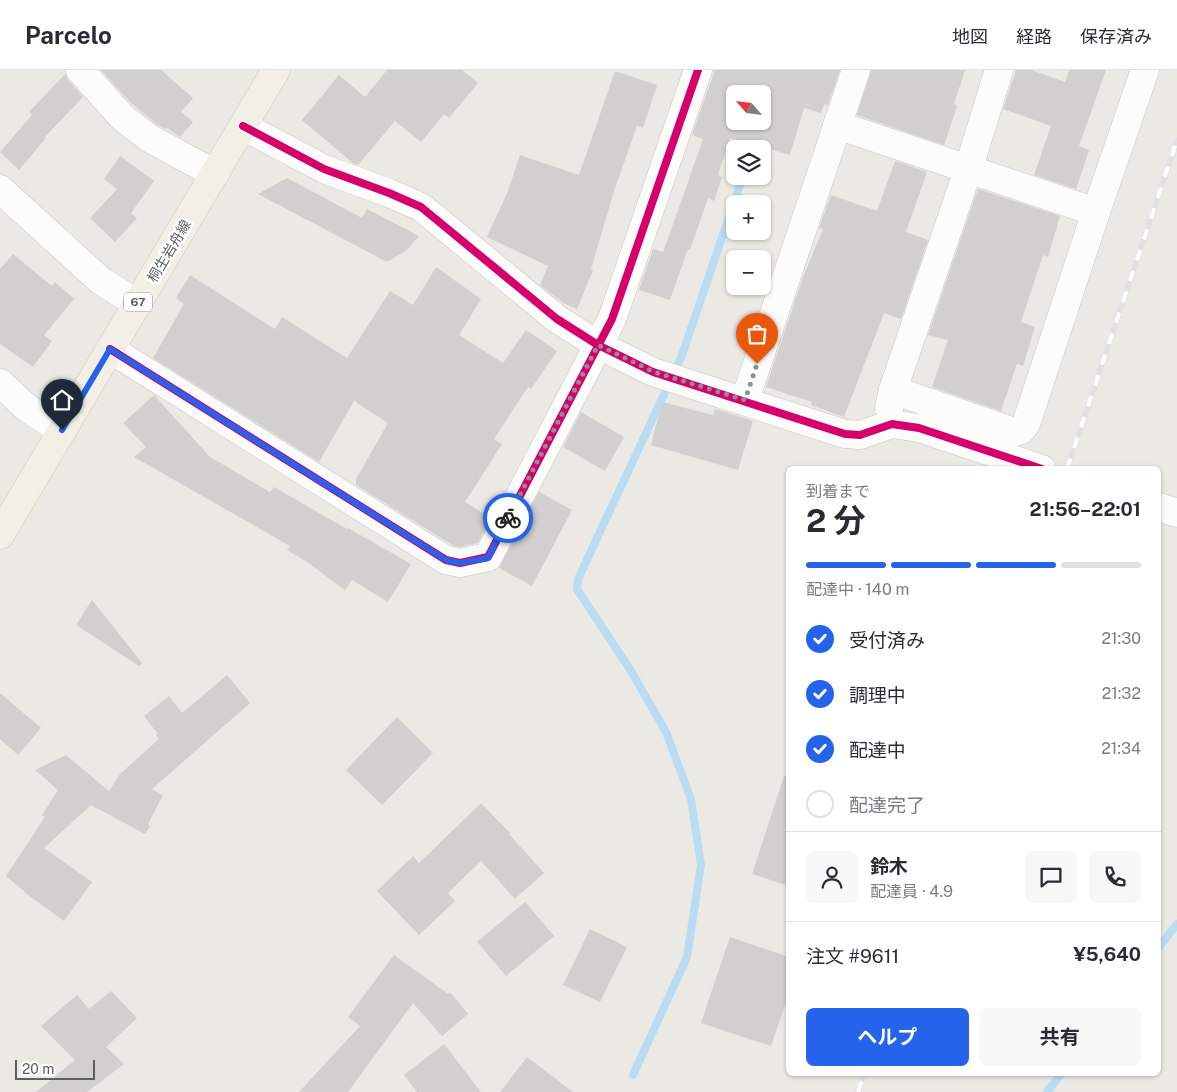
<!DOCTYPE html>
<html lang="ja">
<meta charset="utf-8">
<style>
:root{--surface:#fff;--page:#f7f7f7;--text:#2b2b33;--muted:#7c7c81;--line:#e1e1e2;--accent:#2563eb}
body{margin:0;font-family:"Public Sans","Noto Sans JP",sans-serif;background:var(--page);color:var(--text);height:100vh;display:flex;flex-direction:column;font-size:19px;white-space:nowrap}
*{box-sizing:border-box;margin:0}
p{font-size:16px;color:var(--muted)}
.icon{flex:none;width:28px;height:28px;fill:none;stroke:currentColor;stroke-width:2;stroke-linecap:round;stroke-linejoin:round}
.map{position:relative;flex:1;overflow:hidden}
.side{position:absolute;left:786px;top:396px;width:375px;height:610px;display:flex;flex-direction:column;background:var(--surface);border-radius:8px;box-shadow:0 1px 4px #0004}
.side>*{flex:none}
.needle{width:32px;rotate:298deg}
.tools{position:absolute;left:726px;top:15px;display:grid;gap:10px}
.tools a{display:grid;place-items:center;width:45px;height:45px;border-radius:8px;background:var(--surface);box-shadow:0 1px 4px #0004;font-size:25px}
.scale{position:absolute;left:15px;bottom:12px;width:80px;box-sizing:border-box;padding-left:5px;border:2px solid #5b5e62;border-top:0;font-size:14px;line-height:18px;white-space:nowrap;color:#5b5e62;-webkit-text-stroke:4px #fff;paint-order:stroke}
.pin{position:absolute;display:grid;place-items:center;width:42px;height:42px;color:#fff;margin:-51px -21px;border-radius:50% 50% 50% 0;rotate:-45deg;box-shadow:0 0 5px #0007}
.pin .icon{rotate:45deg}
.courier{position:absolute;display:grid;place-items:center;width:50px;height:50px;margin:-25px;border:4px solid #2563eb;border-radius:50%;background:#fff;color:#222;box-shadow:0 1px 6px #0007}
.overview em{font-style:normal;font-weight:700}
.overview div{display:flex;flex-direction:column-reverse}
.overview{display:flex;align-items:center;justify-content:space-between;height:85px;padding:0 20px}
h1{font-size:32px;font-weight:700;line-height:38px}
.bar{display:grid;grid-template-columns:repeat(4,1fr);gap:8px 5px;align-content:center;height:60px;padding:0 20px}
.bar i{height:6px;border-radius:4px;background:var(--line)}
.bar .on{background:var(--accent)}
.bar p{grid-column:span 4}
.line{display:flex;align-items:center;gap:12px;padding:0 20px;border-top:1px solid var(--line)}
.line div{flex:1}
.round{display:grid;place-items:center;flex:none;width:52px;height:52px;border-radius:8px;background:var(--page)}
ol{padding:0 20px;list-style:none}
li{display:flex;align-items:center;gap:15px;height:55px}
li p{margin-inline-start:auto}
li .icon{padding:5px;border-radius:50%;background:var(--accent);color:#fff;stroke-width:4}
li:last-child{color:var(--muted)}
li i{width:28px;height:28px;border:2px solid var(--line);border-radius:50%}
.button{display:flex;gap:10px;margin-top:auto;padding:10px 20px}
.button a{flex:1;height:58px;border-radius:8px;background:var(--accent);color:#fff;font-size:20px;font-weight:700;line-height:58px;text-align:center}
.button a+a{background:var(--page);color:var(--text)}
header{display:flex;align-items:center;gap:30px;box-sizing:border-box;height:70px;padding:0 25px;background:var(--surface);border-bottom:1px solid var(--line)}
header strong{font-size:24px}
nav{display:flex;gap:28px;margin-inline-start:auto;font-size:18px}
.map>svg:first-child{display:block}
.lines{fill:none;stroke-linecap:round;stroke-linejoin:round}
.stream{stroke:#badcf3;stroke-width:8}
.building{fill:#d1d0ce;fill-rule:evenodd}
.minor-casing{stroke:#c6c6c5;stroke-width:29}
.primary-casing{stroke:#d0c8b4;stroke-width:29}
.minor{stroke:#fcfcfb;stroke-width:28}
.primary{stroke:#f2efe7;stroke-width:28}
.rail-casing{stroke:#e2e1e1;stroke-width:5.5}
.rail{stroke:#fff;stroke-width:4;stroke-dasharray:11;stroke-linecap:butt}
.cycleway-casing{stroke:#fff;stroke-width:11}
.cycleway{stroke:#d6006c;stroke-width:8}
.done{stroke:#8d8f90;stroke-width:5;stroke-dasharray:0 9}
.route{stroke:#2563eb;stroke-width:6}
.labels{text-anchor:middle;stroke-width:5;stroke-linejoin:round;paint-order:stroke}
.shield{fill:#fff;stroke:#8c8e91;stroke-width:1}
.shield-label{font-size:12px;font-weight:bold;fill:#5b5e62}
.street-label{font-size:14px;fill:#5b5e62;stroke:#fff}
</style>
<header>
<strong>Parcelo</strong>
<nav><a>地図</a><a>経路</a><a>保存済み</a></nav>
</header>
<div class="map">
<svg width="1177" height="1022" viewBox="0 0 1177 1022">
<rect width="100%" height="100%" fill="#eae9e4"/>
<g class="lines">
<g class="stream">
<path d="M1159 877 1177 854"/>
<path d="M633 1005 687 887 701 795 691 729 666 662 631 601 577 519 578 509 681 288 743 106"/>
<path d="M1047 1022 1061 1004"/>
</g>
</g>
<g class="building">
<path d="M101 0H161L193 28 181 42 193 52 180 67 167 58 166 59 158 55 131 33Z"/>
<path d="M387 0H462L478 13 449 48 444 44 421 72 395 51 358 95 354 94 302 50 339 5 365 27Z"/>
<path d="M715 0H840L828 35 824 34 821 43 804 38 790 85 730 68 718 105 722 107 714 131 708 128 690 180 688 179 670 230 639 220 653 179 663 182 681 132 703 69 692 65ZM735 24H762V51H735Z"/>
<path d="M871 0H965L954 34 957 36 944 75 857 45Z"/>
<path d="M1016 0H1031L1065 12 1069 0H1106L1079 76 1089 80 1076 119 1034 105 1051 56 1003 39Z"/>
<path d="M615 1 657 15 643 58 637 56 614 121 591 199 593 200 577 239 563 233 540 215 548 196 487 167 508 121 520 85 579 105Z"/>
<path d="M65 4 68 10 83 27 45 67 46 68 19 100 0 82 32 45 29 42Z"/>
<path d="M120 86 154 111 131 143 137 148 115 172 90 148 117 119 104 109Z"/>
<path d="M895 91 927 102 906 162 928 170 901 249 884 243 844 347 811 335 812 332 766 317 803 207 823 159 819 158 831 125 877 141Z"/>
<path d="M287 108 362 148 367 139 419 166 407 180 387 192 258 124Z"/>
<path d="M978 119 1060 146 1048 187 1043 185 1021 252 1035 257 1023 296 1017 294 1001 341 932 317 948 270 928 265Z"/>
<path d="M13 184 52 216 55 212 74 229 44 265 52 271 33 297 0 274V199Z"/>
<path d="M436 197 481 229 459 265 503 293 526 260 557 281 531 319 528 317 494 369 502 374 465 432 491 448 478 473 460 477 454 476 356 415V409L388 353 354 331 319 392 153 288 184 234 176 228 190 205 275 259 282 247 347 288 390 221 413 235Z"/>
<path d="M154 325 210 387 270 422 274 417 347 459 348 458 411 494 388 532 352 510 345 520 307 492 287 480 290 476 134 387 146 377 123 353Z"/>
<path d="M662 332 713 345 715 339 753 351 738 400 651 375Z"/>
<path d="M581 342 624 367 605 401 563 377Z"/>
<path d="M539 422 572 440 532 516 499 498Z"/>
<path d="M92 530 142 593 139 596 76 555Z"/>
<path d="M227 605 250 633 152 719 163 725 148 754 150 756 145 764 91 735 44 778 92 812 64 851 24 822V821L6 806 45 747 42 745 58 720 35 700 66 685 109 721 120 704 159 669 156 665 158 664 144 646 169 626 182 643Z"/>
<path d="M0 623 41 658 18 685 0 669Z"/>
<path d="M397 647 433 683 382 735 346 700Z"/>
<path d="M784 706H789V816L752 804Z"/>
<path d="M481 733 510 763 509 764 544 803 515 829 481 791 448 823 455 831 419 865 377 821 413 786 419 793Z"/>
<path d="M525 832 554 866 506 906 477 872Z"/>
<path d="M590 859 627 877 600 932 563 915Z"/>
<path d="M730 867 789 887V924L771 976 701 953Z"/>
<path d="M394 885 448 924 450 922 468 944 442 966 413 933 348 1022H299L360 956 348 947Z"/>
<path d="M111 921 137 948 106 977 124 994 87 1022H36L75 990 41 956 77 925 89 939Z"/>
<path d="M444 974 481 1022H417L404 1005Z"/>
<path d="M527 987 573 1022H500Z"/>
</g>
<g class="lines">
<g class="minor-casing">
<g id="minor">
<path d="M80 0 122 47 149 68 215 104"/>
<path d="M837 55 1096 142"/>
<path d="M243 56 324 99 389 123 421 137 557 249 598 275 653 302 845 364 860 365 892 354 919 358 1042 399"/>
<path d="M0 119 101 211 138 234"/>
<path d="M110 279 446 490 460 493 488 487 612 249 698 0"/>
<path d="M0 313 27 338 62 361"/>
<path d="M893 320 1014 362 1021 360 1026 354 1096 142 1145 0"/>
<path d="M745 330 856 0"/>
<path d="M889 338 893 320 968 100 999 0"/>
<path d="M1159 437 1177 443"/>
</g>
</g>
<g class="primary-casing">
<path id="primary" d="M0 465 276 0"/>
</g>
<use href="#minor" class="minor"/>
<use href="#primary" class="primary"/>
<g class="rail-casing">
<g id="rail">
<path d="M1067 399 1177 70"/>
<path d="M858 1022 864 1004"/>
</g>
</g>
<use href="#rail" class="rail"/>
<g class="cycleway-casing">
<g id="cycleway">
<path d="M243 56 324 99 389 123 421 137 557 249 598 275 653 302 845 364 860 365 892 354 919 358 1042 399"/>
<path d="M110 279 446 490 460 493 488 487 612 249 698 0"/>
</g>
</g>
<use href="#cycleway" class="cycleway"/>
</g>
<g class="lines">
<path class="done" d="M508 448 598 275 654 302 745 330 757 294"/>
<path class="route" d="M62 360 110 279 446 490 460 493 488 488 508 448"/>
</g>
<g class="labels">
<rect class="shield" x="124" y="222.5" width="28" height="19" rx="4"/>
<g class="shield-label">
<text x="138" y="236">67</text>
</g>
<g class="street-label">
<text transform="translate(169 181) rotate(-59)" y="5">桐生岩舟線</text>
</g>
</g>
</svg>
<div class="tools">
<a><svg class="needle" viewBox="-14 -14 28 28"><path d="M0-13l5 13h-10z" fill="#e53935"/><path d="M0 13l5-13h-10z" fill="#7c7c81"/></svg></a>
<a><svg class="icon" aria-label="layers" viewBox="0 0 24 24"><path d="M12 4l9 5-9 5-9-5zM3 14l9 5 9-5"/></svg></a>
<a>+</a>
<a>−</a>
</div>
<div class="scale">20 m</div>
<div class="pin" style="left:757px;top:294px;background:#ea580c"><svg class="icon" aria-label="bag" viewBox="0 0 24 24"><path d="M5 8h14l-1 12H6zM9 8a3 3 0 0 1 6 0"/></svg></div>
<div class="pin" style="left:62px;top:360px;background:#1f2937"><svg class="icon" aria-label="home" viewBox="0 0 24 24"><path d="M3 11l9-7 9 7M6 9v11h12V9"/></svg></div>
<div class="courier" style="left:508px;top:448px"><svg class="icon" aria-label="bike" viewBox="0 0 24 24"><circle cx="6" cy="16" r="4"/><circle cx="18" cy="16" r="4"/><path d="M6 16l4-8h5l3 8M10 8l3 8H6M13 5h3"/></svg></div>
<section class="side">
<div class="overview"><div><h1>2 分</h1><p>到着まで</p></div><em>21:56–22:01</em></div>
<div class="bar"><i class="on"></i><i class="on"></i><i class="on"></i><i></i><p>配達中 · 140 m</p></div>
<ol>
<li><svg class="icon" aria-label="check" viewBox="0 0 24 24"><path d="M5 12l5 5 9-10"/></svg>受付済み<p>21:30</p></li>
<li><svg class="icon" aria-label="check" viewBox="0 0 24 24"><path d="M5 12l5 5 9-10"/></svg>調理中<p>21:32</p></li>
<li><svg class="icon" aria-label="check" viewBox="0 0 24 24"><path d="M5 12l5 5 9-10"/></svg>配達中<p>21:34</p></li>
<li><i></i>配達完了</li>
</ol>
<div class="line" style="height:90px"><a class="round"><svg class="icon" aria-label="person" viewBox="0 0 24 24"><circle cx="12" cy="8" r="4"/><path d="M4 21q1-7 8-7t8 7"/></svg></a><div><b>鈴木</b><p>配達員 · 4.9</p></div><a class="round"><svg class="icon" aria-label="chat" viewBox="0 0 24 24"><path d="M4 5h16v11H9l-5 4z"/></svg></a><a class="round"><svg class="icon" aria-label="phone" viewBox="0 0 24 24"><path d="M5 4h4l2 5-3 2q2 4 5 5l2-3 5 2v4C11 20 4 13 5 4z"/></svg></a></div>
<div class="line" style="height:65px"><div>注文 #9611</div><b>¥5,640</b></div>
<div class="button"><a>ヘルプ</a><a>共有</a></div>
</section>
</div>
